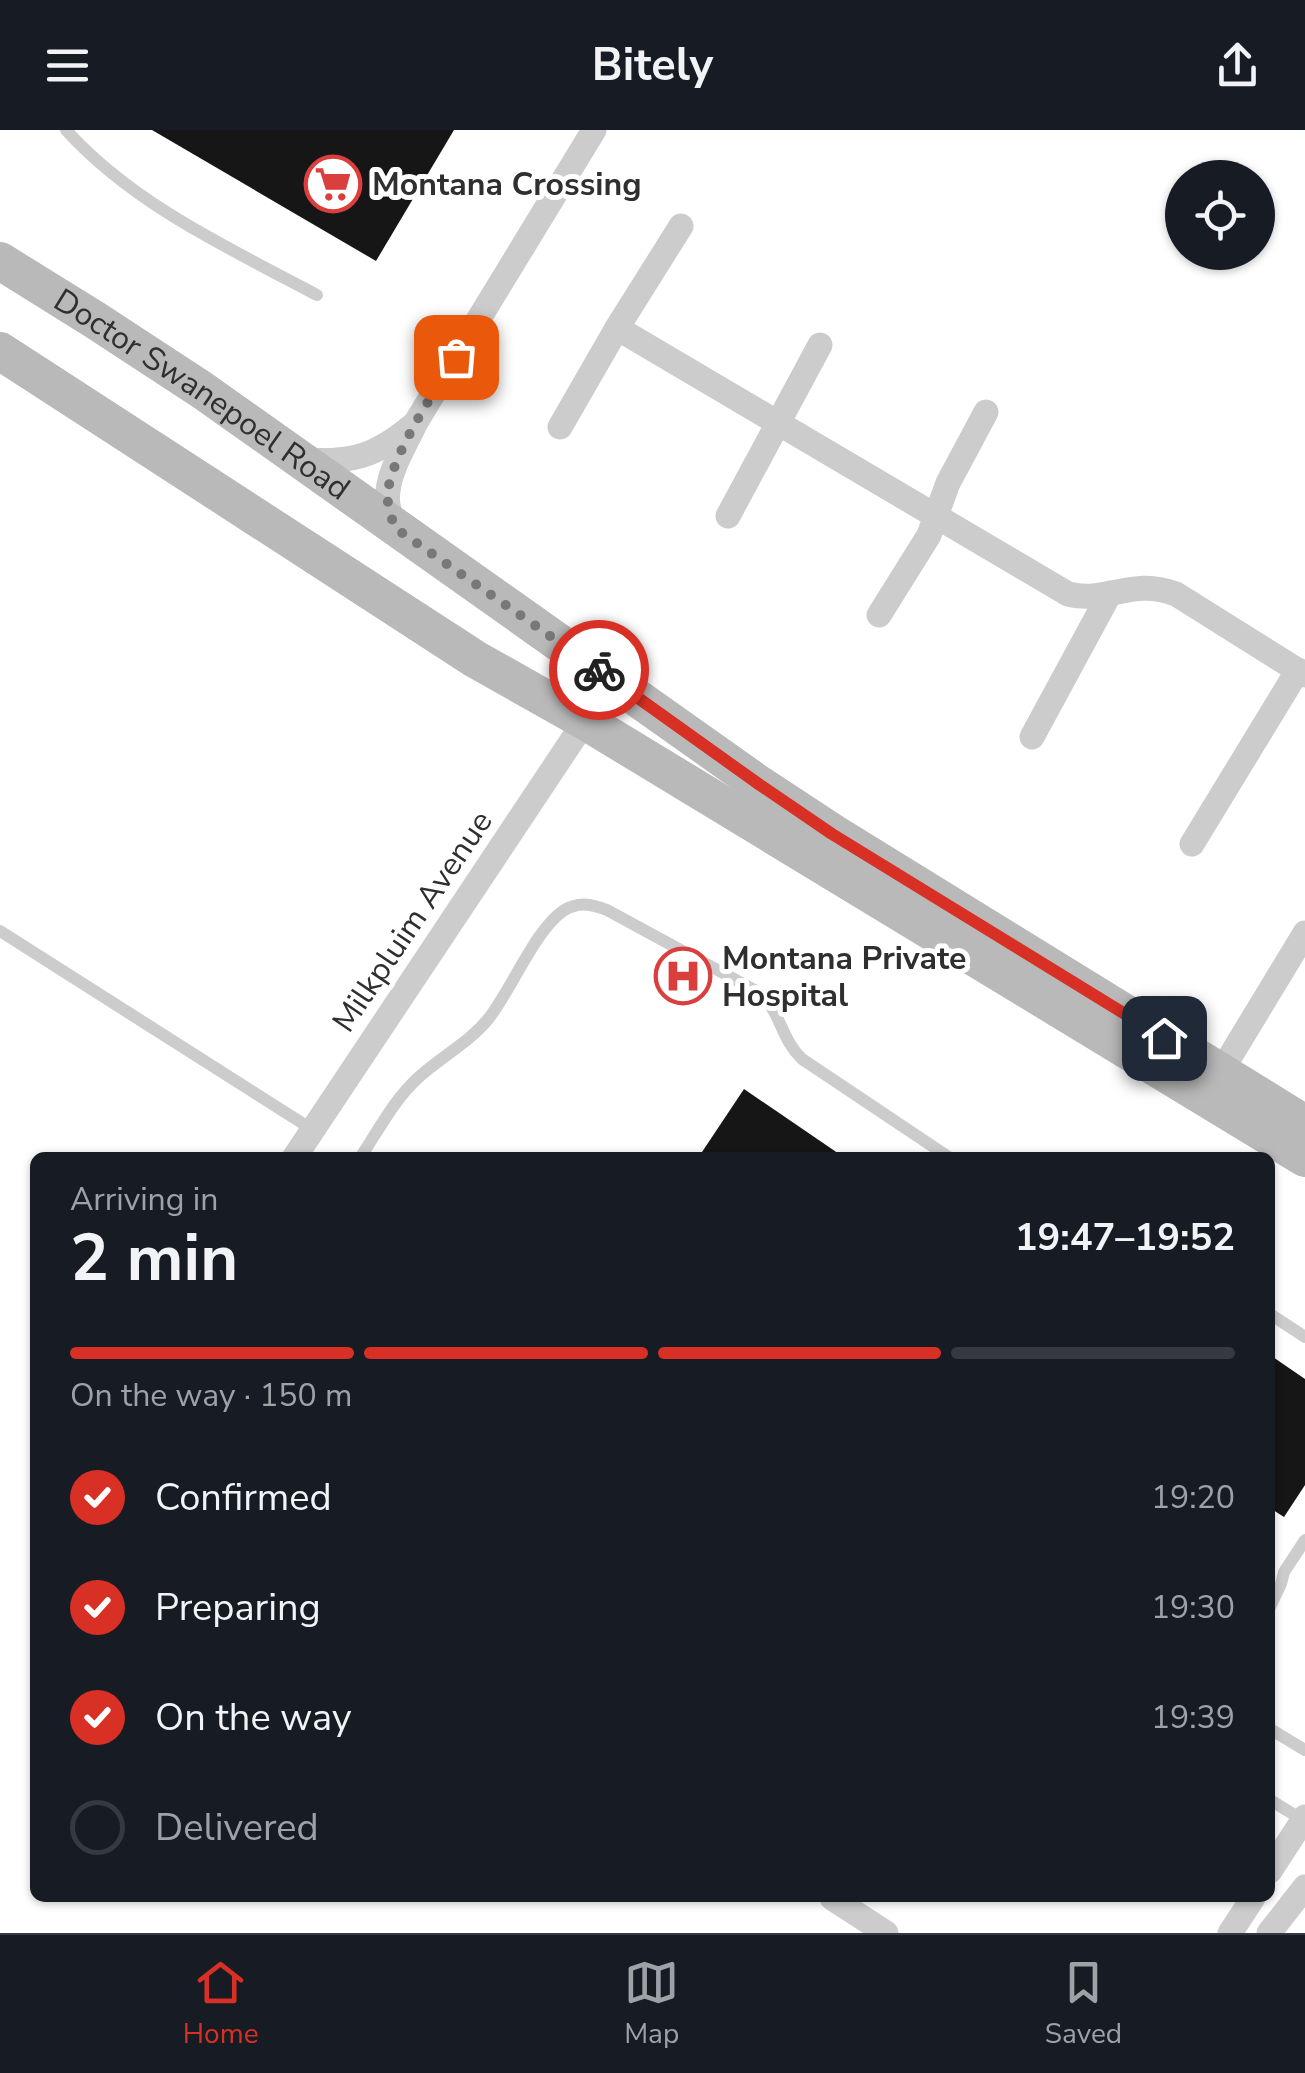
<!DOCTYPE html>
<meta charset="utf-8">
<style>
:root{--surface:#171b24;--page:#242831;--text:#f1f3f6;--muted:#9ea1a6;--line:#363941;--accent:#d93025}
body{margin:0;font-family:"Nunito Sans",sans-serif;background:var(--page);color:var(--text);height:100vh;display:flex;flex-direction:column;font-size:38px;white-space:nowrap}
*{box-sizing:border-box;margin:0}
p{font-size:32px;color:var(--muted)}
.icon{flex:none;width:55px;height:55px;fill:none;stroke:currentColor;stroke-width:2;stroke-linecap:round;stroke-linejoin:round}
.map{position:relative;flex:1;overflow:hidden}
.details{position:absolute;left:30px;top:1022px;width:1245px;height:750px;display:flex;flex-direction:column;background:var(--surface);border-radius:15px;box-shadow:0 2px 8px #0004}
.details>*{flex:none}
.tools{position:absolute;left:1165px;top:30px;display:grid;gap:20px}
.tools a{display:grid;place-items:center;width:110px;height:110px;border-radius:50%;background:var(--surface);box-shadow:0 2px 8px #0004;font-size:50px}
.pin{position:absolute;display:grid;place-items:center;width:85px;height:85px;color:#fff;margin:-42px;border-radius:20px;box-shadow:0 5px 15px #0006}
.courier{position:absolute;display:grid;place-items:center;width:100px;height:100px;margin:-50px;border:8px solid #d93025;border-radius:50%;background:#fff;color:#222;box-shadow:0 2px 12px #0007}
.summary em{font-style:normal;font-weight:700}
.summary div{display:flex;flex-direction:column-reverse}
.summary{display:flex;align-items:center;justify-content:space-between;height:170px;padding:0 40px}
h1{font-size:65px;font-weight:700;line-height:75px}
.bar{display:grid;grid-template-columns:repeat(4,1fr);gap:15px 10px;align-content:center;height:120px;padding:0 40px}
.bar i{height:12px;border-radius:8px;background:var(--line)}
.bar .current{background:var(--accent)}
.bar p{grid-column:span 4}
ol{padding:0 40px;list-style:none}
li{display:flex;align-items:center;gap:30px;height:110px}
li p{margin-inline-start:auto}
li .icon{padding:10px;border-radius:50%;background:var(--accent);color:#fff;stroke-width:4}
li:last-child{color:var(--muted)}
li i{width:55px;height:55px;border:5px solid var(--line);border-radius:50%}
header{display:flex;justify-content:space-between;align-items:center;height:130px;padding:0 40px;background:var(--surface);font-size:45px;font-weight:700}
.tabs{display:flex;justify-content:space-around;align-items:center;height:140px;border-top:2px solid var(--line);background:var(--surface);font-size:28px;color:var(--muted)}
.tabs a{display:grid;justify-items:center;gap:5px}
.tabs .current{color:var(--accent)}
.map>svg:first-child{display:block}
.building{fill:#161616}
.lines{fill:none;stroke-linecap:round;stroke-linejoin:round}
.lane{stroke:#ccc;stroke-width:12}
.street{stroke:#ccc;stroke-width:25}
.secondary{stroke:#b9b9b9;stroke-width:38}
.done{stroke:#787878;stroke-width:10;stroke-dasharray:0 18}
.route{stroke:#d93025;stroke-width:12}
.labels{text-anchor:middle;stroke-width:10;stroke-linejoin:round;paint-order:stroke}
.poi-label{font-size:32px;font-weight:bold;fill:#2f2f2f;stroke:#fff;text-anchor:start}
.street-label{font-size:32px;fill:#2f2f2f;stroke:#fff}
</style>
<header><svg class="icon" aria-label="menu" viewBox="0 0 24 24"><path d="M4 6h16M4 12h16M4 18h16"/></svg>Bitely<svg class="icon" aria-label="share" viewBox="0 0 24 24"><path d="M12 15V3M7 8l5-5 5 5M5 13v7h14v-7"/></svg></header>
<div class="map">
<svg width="1305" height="1803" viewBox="0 0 1305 1803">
<rect width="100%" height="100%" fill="#fff"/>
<g class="building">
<path d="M152 0H454L376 131Z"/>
<path d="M744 959 845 1028H698Z"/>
<path d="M1270 1225 1305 1249V1355L1284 1387 1270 1378Z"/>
</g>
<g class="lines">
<g class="lane">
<path d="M66 0C134 75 229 118 317 165"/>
<path d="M0 801 313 1000"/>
<path d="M360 1028C378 1001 395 968 419 947 442 926 470 912 489 888 511 860 536 799 563 781 578 771 592 774 607 780L758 862C781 880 780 908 802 929L950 1028"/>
<path d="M1270 1184 1305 1207"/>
<path d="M1270 1477 1281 1454 1284 1442 1305 1410"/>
<path d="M1270 1599 1305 1620"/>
<path d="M1270 1670 1303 1690"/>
</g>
<g class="street">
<path d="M617 198 1068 464C1108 474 1131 447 1176 464L1305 545"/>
<path d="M560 297 617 198 681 96"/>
<path d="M302 330C351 333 375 327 413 295"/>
<path d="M728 386 820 215"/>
<path d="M395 398C393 390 389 382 388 375 384 347 405 316 416 292L594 0"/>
<path d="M879 485 929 405 948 353 986 282"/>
<path d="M1032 607 1110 463"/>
<path d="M1192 714 1298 540"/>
<path d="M1214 953 1305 803"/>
<path d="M294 1028 585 591"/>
<path d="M1270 1741 1305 1687"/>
<path d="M832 1768 886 1803"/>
<path d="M1230 1803 1253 1768"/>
<path d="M1269 1803 1305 1757"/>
</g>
<g class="secondary">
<path id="s1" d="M0 131 95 190 202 260 760 655 833 703 1305 994"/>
<path d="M0 221 475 529 585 591 1305 1028"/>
</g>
</g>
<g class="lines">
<path class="done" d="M456 227C434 263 395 319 388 360 386 373 391 386 395 398L599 540"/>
<path class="route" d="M599 540 760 655 832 704 1164 908"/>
</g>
<defs>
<g id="supermarket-ring" transform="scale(2.875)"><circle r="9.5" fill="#fff" stroke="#da3e3d" stroke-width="1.5"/><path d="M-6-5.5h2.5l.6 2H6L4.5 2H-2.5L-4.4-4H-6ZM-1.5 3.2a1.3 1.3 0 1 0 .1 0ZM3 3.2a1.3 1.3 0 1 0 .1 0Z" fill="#da3e3d"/></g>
<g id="hospital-ring" transform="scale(2.875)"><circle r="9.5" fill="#fff" stroke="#da3e3d" stroke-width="1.5"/><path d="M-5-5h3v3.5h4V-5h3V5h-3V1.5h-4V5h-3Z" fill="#da3e3d"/></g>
</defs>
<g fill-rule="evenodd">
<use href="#supermarket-ring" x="333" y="54"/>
<use href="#hospital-ring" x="683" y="846"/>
</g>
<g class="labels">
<g class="poi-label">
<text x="372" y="65">Montana Crossing</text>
<text x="722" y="839">Montana Private<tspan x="722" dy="37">Hospital</tspan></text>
</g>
<g class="street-label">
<text dy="11" stroke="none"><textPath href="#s1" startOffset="242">Doctor Swanepoel Road</textPath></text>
<text transform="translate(412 791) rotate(-56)" y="11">Milkpluim Avenue</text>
</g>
</g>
</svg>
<div class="tools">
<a><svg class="icon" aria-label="locate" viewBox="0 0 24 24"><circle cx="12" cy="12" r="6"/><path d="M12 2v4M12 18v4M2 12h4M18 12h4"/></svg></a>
</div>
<div class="pin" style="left:456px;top:227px;background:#ea580c"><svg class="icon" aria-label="bag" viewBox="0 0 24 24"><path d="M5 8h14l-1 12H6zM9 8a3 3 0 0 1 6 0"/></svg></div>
<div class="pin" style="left:1164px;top:908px;background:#1f2937"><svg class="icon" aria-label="home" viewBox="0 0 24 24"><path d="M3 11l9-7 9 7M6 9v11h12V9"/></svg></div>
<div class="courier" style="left:599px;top:540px"><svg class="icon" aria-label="bike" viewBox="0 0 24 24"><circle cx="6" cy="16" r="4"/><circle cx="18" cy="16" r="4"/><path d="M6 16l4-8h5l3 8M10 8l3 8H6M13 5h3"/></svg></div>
<section class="details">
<div class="summary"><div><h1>2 min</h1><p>Arriving in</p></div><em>19:47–19:52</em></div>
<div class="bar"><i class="current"></i><i class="current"></i><i class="current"></i><i></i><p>On the way · 150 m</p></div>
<ol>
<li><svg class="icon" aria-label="check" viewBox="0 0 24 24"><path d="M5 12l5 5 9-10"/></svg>Confirmed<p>19:20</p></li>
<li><svg class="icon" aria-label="check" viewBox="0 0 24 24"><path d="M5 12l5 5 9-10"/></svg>Preparing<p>19:30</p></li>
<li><svg class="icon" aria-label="check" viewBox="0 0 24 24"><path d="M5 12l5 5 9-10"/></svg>On the way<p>19:39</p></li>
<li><i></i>Delivered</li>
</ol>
</section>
</div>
<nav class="tabs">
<a class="current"><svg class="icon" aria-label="home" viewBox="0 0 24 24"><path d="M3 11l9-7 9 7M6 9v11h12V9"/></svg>Home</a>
<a><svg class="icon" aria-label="map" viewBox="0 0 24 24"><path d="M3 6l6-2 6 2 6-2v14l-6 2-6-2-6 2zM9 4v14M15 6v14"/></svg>Map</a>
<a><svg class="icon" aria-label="saved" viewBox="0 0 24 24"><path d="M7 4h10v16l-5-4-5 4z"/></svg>Saved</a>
</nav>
